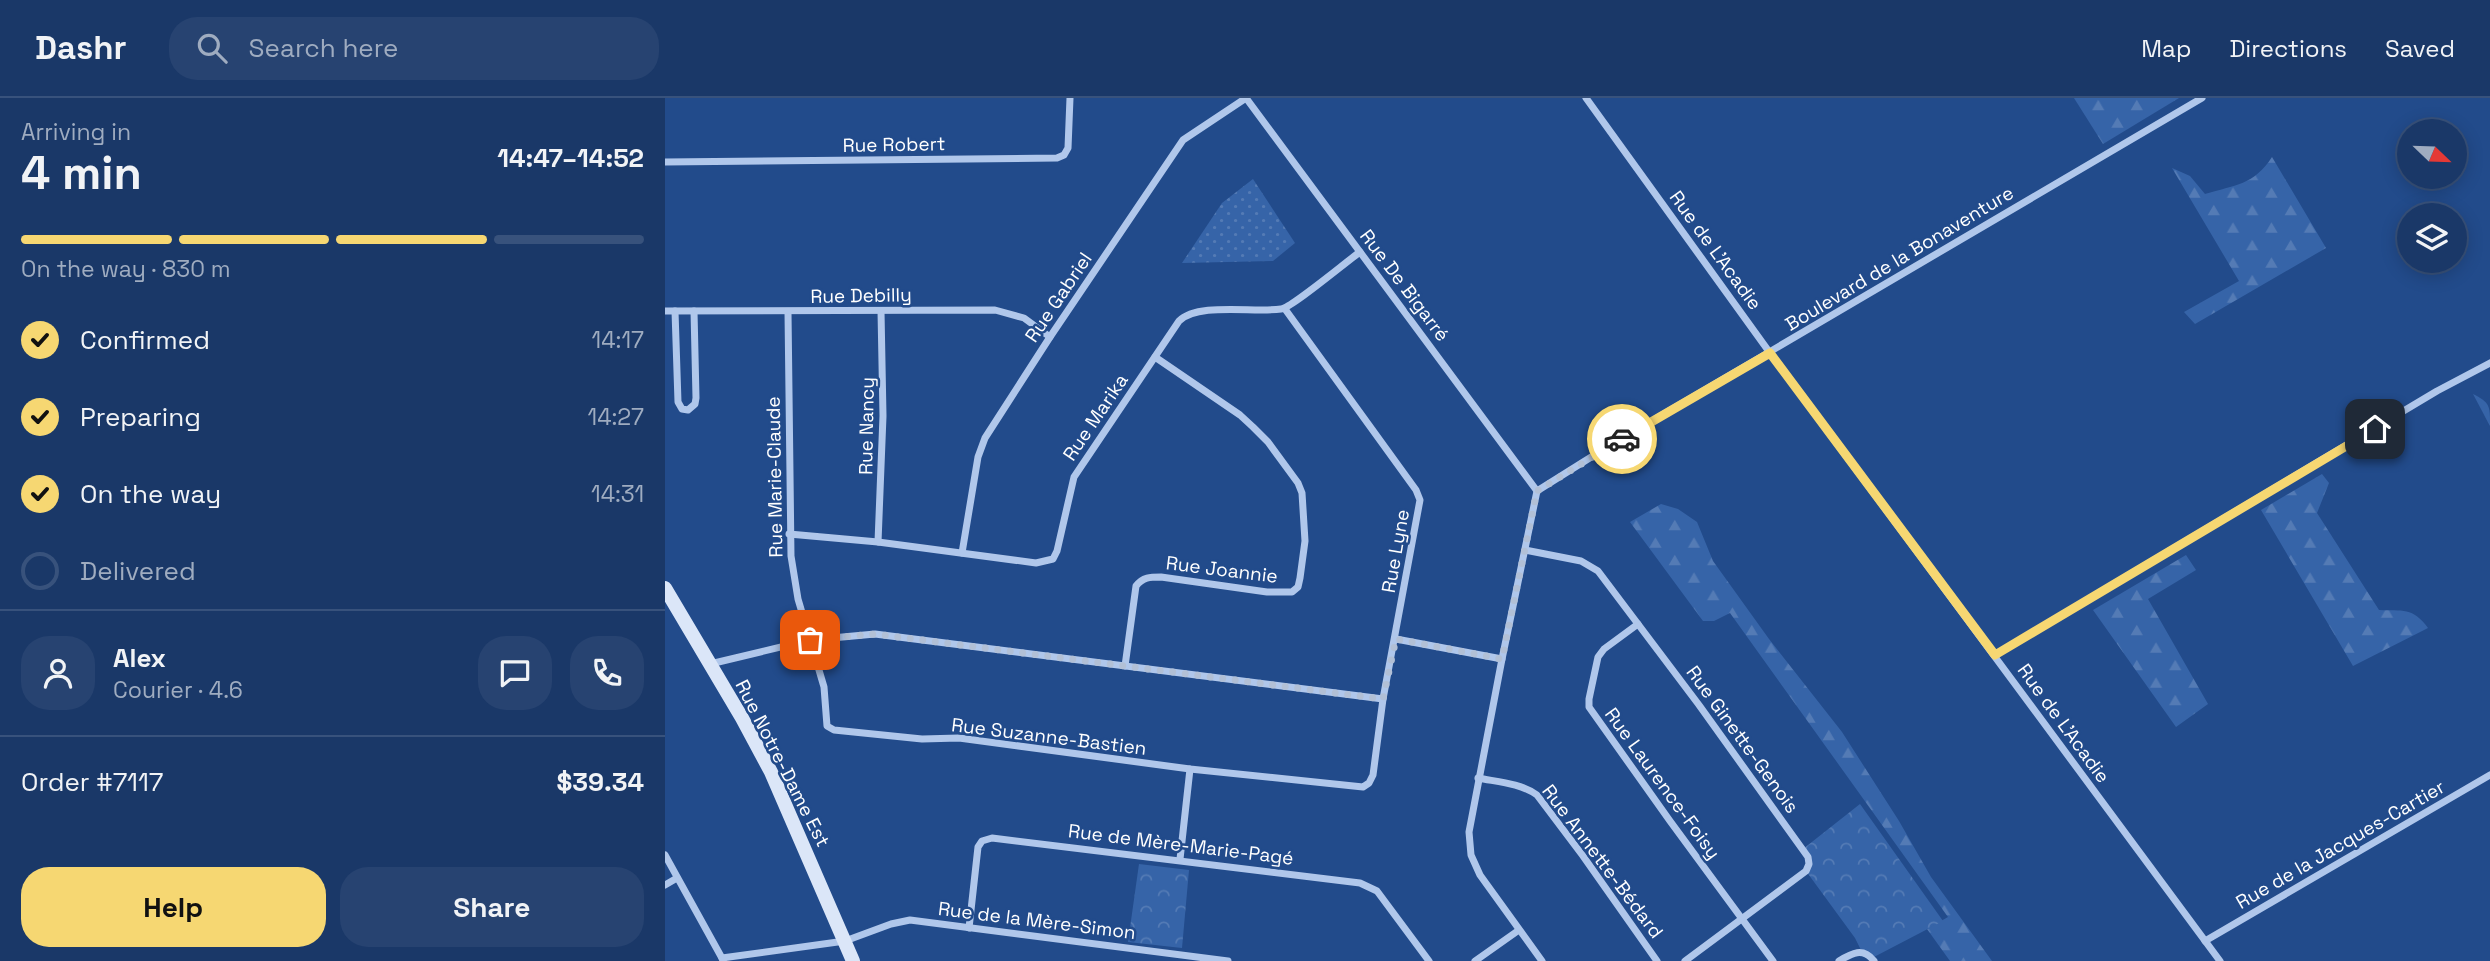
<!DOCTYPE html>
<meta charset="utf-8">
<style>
:root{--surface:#1a3868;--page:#274371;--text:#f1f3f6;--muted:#9facc0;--line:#38527c;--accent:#f6d772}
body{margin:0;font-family:"Space Grotesk",sans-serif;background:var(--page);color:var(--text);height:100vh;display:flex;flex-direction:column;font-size:26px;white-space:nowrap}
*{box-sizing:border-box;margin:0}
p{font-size:23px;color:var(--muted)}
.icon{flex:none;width:38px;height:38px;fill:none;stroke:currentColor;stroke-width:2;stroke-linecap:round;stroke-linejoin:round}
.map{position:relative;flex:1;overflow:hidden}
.sheet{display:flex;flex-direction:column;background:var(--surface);width:665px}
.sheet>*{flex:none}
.needle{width:46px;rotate:113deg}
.tools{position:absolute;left:1732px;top:21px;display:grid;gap:14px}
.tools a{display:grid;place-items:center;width:70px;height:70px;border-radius:50%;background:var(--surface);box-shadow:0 4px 18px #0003,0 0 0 2px var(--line);font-size:35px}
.pin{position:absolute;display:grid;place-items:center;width:60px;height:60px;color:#fff;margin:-30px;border-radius:14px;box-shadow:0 4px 10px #0006}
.courier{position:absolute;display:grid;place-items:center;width:70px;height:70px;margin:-35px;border:5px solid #f6d772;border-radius:50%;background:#fff;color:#222;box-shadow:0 2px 9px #0007}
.overview em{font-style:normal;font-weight:800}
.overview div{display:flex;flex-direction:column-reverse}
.overview{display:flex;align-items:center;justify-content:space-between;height:119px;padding:0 21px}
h1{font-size:46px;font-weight:800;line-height:52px}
.bar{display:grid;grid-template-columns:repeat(4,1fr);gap:10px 7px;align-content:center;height:84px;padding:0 21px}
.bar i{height:9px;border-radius:5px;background:var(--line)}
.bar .selected{background:var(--accent)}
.bar p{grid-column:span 4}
.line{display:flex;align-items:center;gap:18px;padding:0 21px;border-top:2px solid var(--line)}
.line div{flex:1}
.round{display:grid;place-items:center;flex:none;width:74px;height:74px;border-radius:28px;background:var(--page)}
ol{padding:0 21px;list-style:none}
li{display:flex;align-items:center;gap:21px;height:77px}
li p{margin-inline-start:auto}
li .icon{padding:7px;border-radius:50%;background:var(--accent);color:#111;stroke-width:4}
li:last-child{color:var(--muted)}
li i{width:38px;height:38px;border:4px solid var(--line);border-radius:50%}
.cta{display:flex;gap:14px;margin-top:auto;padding:14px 21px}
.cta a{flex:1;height:80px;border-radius:28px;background:var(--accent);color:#111;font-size:28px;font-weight:800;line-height:80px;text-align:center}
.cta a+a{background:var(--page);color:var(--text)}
header{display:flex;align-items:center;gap:42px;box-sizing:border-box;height:98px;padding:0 35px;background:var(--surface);border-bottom:2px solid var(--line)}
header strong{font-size:33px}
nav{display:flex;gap:38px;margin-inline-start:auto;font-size:24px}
.search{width:490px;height:63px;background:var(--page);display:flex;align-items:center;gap:18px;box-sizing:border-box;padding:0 24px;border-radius:28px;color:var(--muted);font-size:26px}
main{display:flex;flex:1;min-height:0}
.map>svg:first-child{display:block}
.grass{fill:url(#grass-dots)}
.forest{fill:url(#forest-firs)}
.park{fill:url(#park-crowns)}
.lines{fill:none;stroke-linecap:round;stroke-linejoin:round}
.street{stroke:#b0c7eb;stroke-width:7}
.secondary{stroke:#dbe6f8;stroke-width:14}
.done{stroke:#b2c0d6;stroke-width:7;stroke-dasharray:0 12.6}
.route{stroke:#f6d772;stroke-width:9}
.labels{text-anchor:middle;stroke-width:5;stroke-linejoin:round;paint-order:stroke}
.street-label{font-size:19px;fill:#fff;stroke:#224b8b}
</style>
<header>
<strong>Dashr</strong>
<div class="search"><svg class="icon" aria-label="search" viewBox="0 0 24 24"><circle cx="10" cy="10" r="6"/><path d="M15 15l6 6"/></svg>Search here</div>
<nav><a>Map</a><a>Directions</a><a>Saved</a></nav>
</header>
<main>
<section class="sheet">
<div class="overview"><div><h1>4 min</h1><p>Arriving in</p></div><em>14:47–14:52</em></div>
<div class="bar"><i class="selected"></i><i class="selected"></i><i class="selected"></i><i></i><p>On the way · 830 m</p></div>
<ol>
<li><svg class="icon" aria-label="check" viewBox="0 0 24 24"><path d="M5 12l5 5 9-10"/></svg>Confirmed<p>14:17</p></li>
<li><svg class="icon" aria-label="check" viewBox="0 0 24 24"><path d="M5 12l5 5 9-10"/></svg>Preparing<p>14:27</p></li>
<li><svg class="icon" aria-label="check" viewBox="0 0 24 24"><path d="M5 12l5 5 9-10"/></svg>On the way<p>14:31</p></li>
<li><i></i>Delivered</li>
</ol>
<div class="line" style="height:126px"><a class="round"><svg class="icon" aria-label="person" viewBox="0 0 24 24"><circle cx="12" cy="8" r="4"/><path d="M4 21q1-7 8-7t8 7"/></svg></a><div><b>Alex</b><p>Courier · 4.6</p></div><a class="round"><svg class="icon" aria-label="chat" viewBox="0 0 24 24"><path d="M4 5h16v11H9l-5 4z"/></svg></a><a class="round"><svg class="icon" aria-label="phone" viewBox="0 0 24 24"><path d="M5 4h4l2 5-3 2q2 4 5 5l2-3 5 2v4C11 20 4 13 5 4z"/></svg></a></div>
<div class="line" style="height:91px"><div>Order #7117</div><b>$39.34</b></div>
<div class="cta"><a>Help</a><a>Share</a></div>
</section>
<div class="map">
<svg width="1825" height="863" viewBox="0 0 1825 863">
<defs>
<pattern id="grass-dots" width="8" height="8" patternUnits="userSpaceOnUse" patternTransform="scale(1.75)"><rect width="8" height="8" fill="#3664a8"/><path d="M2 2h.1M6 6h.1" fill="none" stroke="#547bb5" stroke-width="1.8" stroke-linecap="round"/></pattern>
<pattern id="forest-firs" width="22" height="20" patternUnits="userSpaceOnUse" patternTransform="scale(1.75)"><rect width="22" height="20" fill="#3664a8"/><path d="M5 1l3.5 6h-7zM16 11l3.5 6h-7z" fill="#547bb5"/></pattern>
<pattern id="park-crowns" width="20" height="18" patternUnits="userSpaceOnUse" patternTransform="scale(1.75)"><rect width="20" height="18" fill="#3664a8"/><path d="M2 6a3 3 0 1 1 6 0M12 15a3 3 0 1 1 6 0" fill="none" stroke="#547bb5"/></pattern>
</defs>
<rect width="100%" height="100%" fill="#224b8b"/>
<path class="grass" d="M588 81 630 145 608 163 517 165 557 105Z"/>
<g class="forest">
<path d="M1409 0H1514L1438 46Z"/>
<path d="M1607 59 1661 150 1530 226 1519 214 1574 183 1507 70 1525 78 1540 96C1570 87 1589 87 1607 59Z"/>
<path d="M1808 296C1825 305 1825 307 1825 328Z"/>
<path d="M1657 376 1664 385 1652 415 1714 512C1737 513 1748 509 1763 530L1688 568 1596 412Z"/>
<path d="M996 406 1013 411 1032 424 1048 463 1104 541 1177 634 1234 723 1266 779 1327 863H1285L1262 831 1283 819 1065 515 1049 523H1038L965 424Z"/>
<path d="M1521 457 1531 472 1483 501 1543 606 1511 629 1428 512Z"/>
</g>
<g class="park">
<path d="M1195 706 1278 823 1207 860 1197 854 1190 840 1141 773 1144 766 1138 751Z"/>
<path d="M474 766 524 772 517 850 463 844Z"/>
</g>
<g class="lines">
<g class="street">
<path d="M581 0 872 393"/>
<path d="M921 0 1105 255 1555 863"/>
<path d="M0 64 392 60 399 57 403 50 405 0"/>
<path d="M0 213 330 212 359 220 385 239"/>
<path d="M10 213 13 304 17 311 23 312 30 306 31 300 29 213"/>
<path d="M123 214 126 458 133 501 159 589 162 628 169 632 257 641 294 640 525 671 698 689 704 685 708 677 718 601 755 402 751 392 620 211"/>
<path d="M124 436 213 444 371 465 388 461 392 453 409 379 514 223C533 204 589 215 616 211 626 210 682 163 695 154"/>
<path d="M213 444 218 318 216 213"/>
<path d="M860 452 916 463 933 473 1034 607 1143 759 1144 766 1141 773 1020 863"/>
<path d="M297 455 313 359 320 340 385 239 518 42 581 0"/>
<path d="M973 526 939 551 933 559 924 601V609L1005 723 1108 863"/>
<path d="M731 541 837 561"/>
<path d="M1330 557 1772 293 1825 265"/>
<path d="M45 566 145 542 210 536 718 601"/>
<path d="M460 568 471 488C478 479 485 479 496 479L602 494H627L633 489 635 480 640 443 637 395 633 385 603 344 588 329 575 317 490 259"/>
<path d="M813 680C833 684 855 685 872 697L918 758 992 863"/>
<path d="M0 757 58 862"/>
<path d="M515 761 525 671"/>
<path d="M0 787 12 780"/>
<path d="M304 830 313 749 317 743 327 740 695 785 712 793 764 863"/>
<path d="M1540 843 1825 677"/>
<path d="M57 860 180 843 226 826 245 822 563 863"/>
<path d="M810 863 854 832"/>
<path d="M877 863 815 777 806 757 804 734 837 561 872 393 939 351 1537 0"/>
<path d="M1174 863C1187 855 1198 849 1209 863"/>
</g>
<path class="secondary" d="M0 490 77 620 106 674 188 863"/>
</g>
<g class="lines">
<path class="done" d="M145 542 210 536 718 601 731 541 837 561 872 393 957 341"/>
<path class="route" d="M957 341 1105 255 1330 557 1710 331"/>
</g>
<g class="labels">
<g class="street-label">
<text transform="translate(229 46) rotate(-1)" y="7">Rue Robert</text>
<text transform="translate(1051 152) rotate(54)" y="7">Rue de L'Acadie</text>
<text transform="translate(1234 160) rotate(-31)" y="7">Boulevard de la Bonaventure</text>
<text transform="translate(740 187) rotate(53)" y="7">Rue De Bigarré</text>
<text transform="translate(196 197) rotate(-1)" y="7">Rue Debilly</text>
<text transform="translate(393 199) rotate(-56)" y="7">Rue Gabriel</text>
<text transform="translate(430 319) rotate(-56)" y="7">Rue Marika</text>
<text transform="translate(201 328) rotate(-89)" y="7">Rue Nancy</text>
<text transform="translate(109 379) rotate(-91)" y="7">Rue Marie-Claude</text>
<text transform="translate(730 453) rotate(-80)" y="7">Rue Lyne</text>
<text transform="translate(557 471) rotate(7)" y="7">Rue Joannie</text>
<text transform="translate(1399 625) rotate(54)" y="7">Rue de L'Acadie</text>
<text transform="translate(384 638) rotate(7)" y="7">Rue Suzanne-Bastien</text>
<text transform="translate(1078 641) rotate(54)" y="7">Rue Ginette-Genois</text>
<text transform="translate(118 665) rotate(63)" y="7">Rue Notre-Dame Est</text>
<text transform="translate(998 685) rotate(54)" y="7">Rue Laurence-Foisy</text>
<text transform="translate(516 746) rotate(7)" y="7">Rue de Mère-Marie-Pagé</text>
<text transform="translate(1675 746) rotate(-30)" y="7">Rue de la Jacques-Cartier</text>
<text transform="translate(938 763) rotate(53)" y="7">Rue Annette-Bédard</text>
<text transform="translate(372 822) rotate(7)" y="7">Rue de la Mère-Simon</text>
</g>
</g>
</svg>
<div class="tools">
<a><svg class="needle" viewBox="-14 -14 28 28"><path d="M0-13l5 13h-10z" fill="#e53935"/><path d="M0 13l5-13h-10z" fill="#9facc0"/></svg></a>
<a><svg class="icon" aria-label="layers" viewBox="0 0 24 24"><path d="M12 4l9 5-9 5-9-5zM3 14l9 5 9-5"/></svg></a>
</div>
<div class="pin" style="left:145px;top:542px;background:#ea580c"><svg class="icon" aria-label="bag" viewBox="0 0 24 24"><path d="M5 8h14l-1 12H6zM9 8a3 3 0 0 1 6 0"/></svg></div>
<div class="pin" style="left:1710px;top:331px;background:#1f2937"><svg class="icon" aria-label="home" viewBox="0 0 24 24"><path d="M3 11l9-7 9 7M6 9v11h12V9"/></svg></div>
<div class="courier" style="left:957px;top:341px"><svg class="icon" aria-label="car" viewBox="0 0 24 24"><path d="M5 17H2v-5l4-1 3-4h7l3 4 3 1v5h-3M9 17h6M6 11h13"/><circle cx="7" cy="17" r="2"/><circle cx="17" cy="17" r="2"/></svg></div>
</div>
</main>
